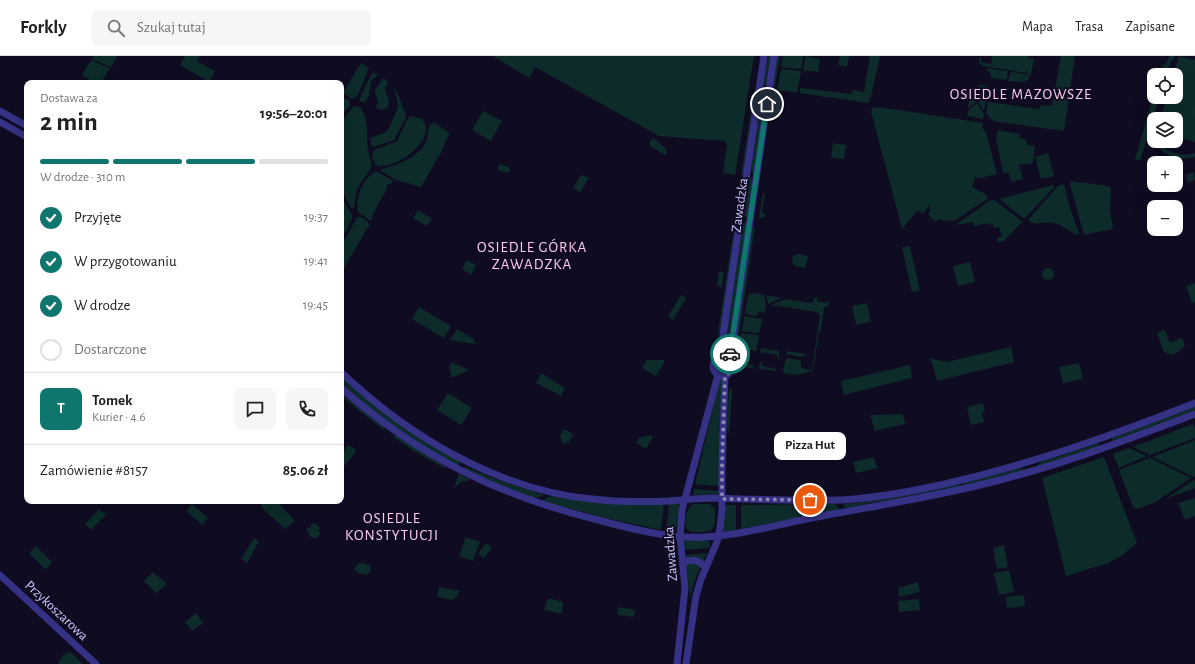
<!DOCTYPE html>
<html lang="pl">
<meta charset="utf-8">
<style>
:root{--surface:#fff;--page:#f6f6f6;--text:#202124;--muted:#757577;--line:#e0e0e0;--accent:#0f766e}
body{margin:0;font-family:"Alegreya Sans",sans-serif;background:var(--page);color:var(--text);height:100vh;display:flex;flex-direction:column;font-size:15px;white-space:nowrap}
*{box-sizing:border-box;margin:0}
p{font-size:13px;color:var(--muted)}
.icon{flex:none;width:22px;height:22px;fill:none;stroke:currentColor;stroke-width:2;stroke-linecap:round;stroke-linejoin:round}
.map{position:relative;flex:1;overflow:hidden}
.panel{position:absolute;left:24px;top:24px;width:320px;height:424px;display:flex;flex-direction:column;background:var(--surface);border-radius:8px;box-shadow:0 4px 16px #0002}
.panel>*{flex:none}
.fabs{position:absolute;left:1147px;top:12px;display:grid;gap:8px}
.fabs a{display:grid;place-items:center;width:36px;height:36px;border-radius:8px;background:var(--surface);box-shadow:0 4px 16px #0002;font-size:20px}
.pin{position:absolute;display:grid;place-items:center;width:34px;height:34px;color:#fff;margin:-17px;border:2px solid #fff;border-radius:50%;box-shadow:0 1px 4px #0007}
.courier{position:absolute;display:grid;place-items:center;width:40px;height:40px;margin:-20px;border:3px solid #0f766e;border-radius:50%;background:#fff;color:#222;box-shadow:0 1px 5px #0007}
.bubble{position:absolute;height:28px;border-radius:8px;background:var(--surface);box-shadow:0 4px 16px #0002;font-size:13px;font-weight:600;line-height:28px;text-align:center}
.headline em{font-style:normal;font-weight:600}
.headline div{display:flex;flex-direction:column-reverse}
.headline{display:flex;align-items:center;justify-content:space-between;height:68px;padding:0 16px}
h1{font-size:26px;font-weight:600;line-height:30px}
.bar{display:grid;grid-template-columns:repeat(4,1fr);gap:6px 4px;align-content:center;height:48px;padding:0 16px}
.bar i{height:5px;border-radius:3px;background:var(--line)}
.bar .selected{background:var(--accent)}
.bar p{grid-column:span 4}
.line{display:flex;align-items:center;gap:10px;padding:0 16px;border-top:1px solid var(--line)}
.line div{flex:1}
.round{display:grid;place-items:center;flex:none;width:42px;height:42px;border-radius:8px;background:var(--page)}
ol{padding:0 16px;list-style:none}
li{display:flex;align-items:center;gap:12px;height:44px}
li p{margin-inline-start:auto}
li .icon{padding:4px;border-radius:50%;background:var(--accent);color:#fff;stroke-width:4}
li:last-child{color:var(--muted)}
li i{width:22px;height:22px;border:2px solid var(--line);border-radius:50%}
header{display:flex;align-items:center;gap:24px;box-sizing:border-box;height:56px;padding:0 20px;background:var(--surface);border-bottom:1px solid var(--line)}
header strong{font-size:19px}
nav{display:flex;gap:22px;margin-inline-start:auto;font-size:14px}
.search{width:280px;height:36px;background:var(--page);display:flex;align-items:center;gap:10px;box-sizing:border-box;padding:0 14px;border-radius:8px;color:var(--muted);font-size:15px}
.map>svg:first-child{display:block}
.green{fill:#0d2b2a}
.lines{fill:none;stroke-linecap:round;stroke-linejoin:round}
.minor{stroke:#353184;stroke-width:7}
.done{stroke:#8c87b1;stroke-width:4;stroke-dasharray:0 7.2}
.route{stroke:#0f766e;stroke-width:5}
.labels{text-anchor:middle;stroke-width:4;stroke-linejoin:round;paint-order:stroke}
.street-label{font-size:14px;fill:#d0caff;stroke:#0f0b21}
.neighbourhood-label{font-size:15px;letter-spacing:1px;fill:#ffcced;stroke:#0f0b21}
</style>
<header>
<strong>Forkly</strong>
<div class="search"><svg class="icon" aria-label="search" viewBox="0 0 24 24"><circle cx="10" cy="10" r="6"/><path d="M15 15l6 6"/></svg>Szukaj tutaj</div>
<nav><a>Mapa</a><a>Trasa</a><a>Zapisane</a></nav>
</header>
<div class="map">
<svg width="1195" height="608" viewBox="0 0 1195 608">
<rect width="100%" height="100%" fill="#0f0b21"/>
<g class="green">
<path d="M94 0H117L111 11 92 3Z"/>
<path d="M185 0H200L197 5 215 15 209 26 180 9Z"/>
<path d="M493 0H754L735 119 723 117 727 89 725 85 659 80 535 11 529 22Z"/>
<path d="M768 0H771L768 30 763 29Z"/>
<path d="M777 0H780L775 31 773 30Z"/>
<path d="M783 0H803L801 13 781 11Z"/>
<path d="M806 0 820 3 818 16 803 14Z"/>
<path d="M840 0H849L847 11 838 9Z"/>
<path d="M870 0H880L870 44 868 47 800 37V32L852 38 853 34 864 36Z"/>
<path d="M992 0H1029L1028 3 1030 2H1034L1030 22 1027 17 983 10 979 6V1L982 2 981 6 991 8Z"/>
<path d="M1061 0H1075L1064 75 993 65 986 57 988 46 1040 53 1041 49 1052 50Z"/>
<path d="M1170 0H1175L1170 7 1166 19H1160L1163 8 1165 9Z"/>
<path d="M1179 0 1195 4V86L1176 81V63H1160L1167 41H1176V19H1173Z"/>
<path d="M91 4 110 12 101 27H96L82 19Z"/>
<path d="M361 7 369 12 357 41 352 43 343 37Z"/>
<path d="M985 12 1008 15 1007 24 991 22V18Z"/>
<path d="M781 13 801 15 797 37 777 34Z"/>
<path d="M1011 16 1027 18 1029 23 1024 26 1008 25Z"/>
<path d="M372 17H375L378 19 371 25 369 40 365 46H360V42Z"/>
<path d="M383 22 388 26 385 34 389 45 388 52 382 54 376 52 378 46 375 37V34Z"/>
<path d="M979 29 988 30 987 35 977 44 971 33 972 31V34L977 35Z"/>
<path d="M393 31C397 34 404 53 406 59V61L394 84 373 91 371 89V82L386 76 390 70 398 51 397 43Z"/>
<path d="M757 34 744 116 741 120 754 35Z"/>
<path d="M762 35 766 36 754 119 751 113Z"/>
<path d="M971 35 976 46 969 52H968Z"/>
<path d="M987 38 984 55 978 46Z"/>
<path d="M1154 38V41H1159L1153 63 1154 85H1158C1167 97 1181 101 1195 97V101C1174 106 1156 96 1149 76L1140 105 1135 103Z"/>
<path d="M341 41 349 44 350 49 341 60Z"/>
<path d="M977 47 984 58 983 63 967 60 968 55Z"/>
<path d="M357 50C370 55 366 82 368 94 369 100 372 106 371 112L357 133 354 152 352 153 348 147 341 133V66L352 52Z"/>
<path d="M879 51 983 67 982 71 986 77 997 118 977 123 976 119 972 131 987 139 988 142 956 164 953 165 952 164 943 165 942 163 934 165 928 158 930 155V148L923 158 918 154 902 173 871 55 872 52Z"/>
<path d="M483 55 502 65 491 85 472 74Z"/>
<path d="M412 60 422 63C440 83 393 116 376 109L372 100 374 94 397 85 408 62Z"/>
<path d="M434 67 450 77 445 86 443 93 421 131 396 124 381 115 382 113C396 109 417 102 425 88 428 82 428 75 429 69Z"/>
<path d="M998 74 1020 78V82L1026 83 1028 90 1035 89 1033 107 1019 109 1023 123 1011 126 1009 117H1003L996 82Z"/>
<path d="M653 82C658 86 666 90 667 97L665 99 650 90 649 88Z"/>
<path d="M833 87 846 89 844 103 831 102Z"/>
<path d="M1048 97 1054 120 1041 123 1035 101Z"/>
<path d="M500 108 509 111 510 115 506 117 498 114V111Z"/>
<path d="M375 116H378L393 125 390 129 388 128 385 136 375 154 371 165 358 156C355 143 362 123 375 116Z"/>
<path d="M1194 116 1195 124 1188 127 1185 119Z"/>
<path d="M581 119 589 122 580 136 573 132Z"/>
<path d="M750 122 753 124 748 160 744 162Z"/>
<path d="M1071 125 1109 130 1111 133 1110 156 1113 171 1112 173 1084 179 1070 128Z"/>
<path d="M1064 128 1069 149 1079 178 1077 179C1069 175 1062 168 1053 167 1044 165 1035 171 1028 164L1058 130Z"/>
<path d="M1053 129 1055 130 1025 162H1023L999 143Z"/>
<path d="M763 137 765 138 762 157H766L765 161 759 162Z"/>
<path d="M341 140 352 159V163L341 184Z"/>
<path d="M994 144 1022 165 1021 167 1004 185 997 186V182L1002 181 999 171 994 172 993 168 990 169 988 167 974 170 973 166 957 169V168L989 145Z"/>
<path d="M418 154 432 163 427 170 413 162Z"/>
<path d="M357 161H361L370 168 341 217V191Z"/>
<path d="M746 166H747L728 299 723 297 743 168Z"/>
<path d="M755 170 737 292H734L752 173Z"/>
<path d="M733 178 734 184 721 269 716 290Z"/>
<path d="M910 190 920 235 912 236 902 191Z"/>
<path d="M797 198 808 200 805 212C797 211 790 210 793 200Z"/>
<path d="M467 204 476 209 471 219 462 213Z"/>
<path d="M970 206 975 226 958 230 953 210Z"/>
<circle cx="1048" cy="218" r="6"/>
<path d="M719 216H724L722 231 717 230Z"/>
<path d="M1195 227V246L1192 247 1186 230Z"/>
<path d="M754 237 764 239 766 249 765 257 759 256 756 260 745 258 748 238Z"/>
<path d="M681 239 686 242 673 264 668 261Z"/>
<path d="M766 239 781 242 768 248Z"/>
<path d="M817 241V245L827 247 828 243 829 245 828 251H824L821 274 819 275 813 315 796 319 784 317 783 316 785 305 788 302 799 304 801 305V312L812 314 820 259 817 256 771 249 785 243 813 247 814 242Z"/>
<path d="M867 247 871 266 856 269 852 250Z"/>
<path d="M419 251 451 270 444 282 412 263Z"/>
<path d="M744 260 762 263 760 275 758 277 742 275Z"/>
<path d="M457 273 474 283 475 288 450 284Z"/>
<path d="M1165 274 1170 287 1182 282 1185 289 1178 296 1171 299 1164 296 1157 277Z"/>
<path d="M741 277 757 279 759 281 756 295 741 293V296H739Z"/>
<path d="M1011 291 1014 306 937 325 932 307 929 302 946 306Z"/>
<path d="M761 292 779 295V303L777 302 778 299 760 296Z"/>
<path d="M787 295 806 298 803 301 786 298Z"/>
<path d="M738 299H740L739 306 754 309 755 306 753 312C747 313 741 311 737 306Z"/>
<path d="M647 304H664V307L656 320 642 312Z"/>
<circle cx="723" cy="310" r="5.5"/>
<path d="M451 306 469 314 452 322 449 312Z"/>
<path d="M760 306H762V310L776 313 777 309 776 315 759 313Z"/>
<path d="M1079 307 1083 323 1063 327 1059 311Z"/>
<path d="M910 309 912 322 844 339 841 325Z"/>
<path d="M541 317 565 332 561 340 536 327Z"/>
<path d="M341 320 461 406 458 410 410 382 362 346 341 328Z"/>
<path d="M720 322H722L719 430 695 428Z"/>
<path d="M729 332 732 333 729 381 727 368Z"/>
<path d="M448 337 472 352 461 369 437 354Z"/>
<path d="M341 338 383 370 385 375 347 345Z"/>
<path d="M983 347 985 354 982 358 984 366 971 369 967 351Z"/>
<path d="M1195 350V355L1114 386 1112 385V382Z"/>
<path d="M903 358 905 368 875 375 870 359Z"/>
<path d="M1193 368 1195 373V382L1150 399 1133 391Z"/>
<path d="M564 373 573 378 569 386 563 388 560 380Z"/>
<path d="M651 379 653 380 646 393 636 387 639 382Z"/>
<path d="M392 380H397L444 410 445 411 444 412 414 395Z"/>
<path d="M1195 384V420L1194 421 1153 401Z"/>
<path d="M1099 387 1100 390 1036 411 1041 406Z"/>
<path d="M348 389 357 394 342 413 341 412V400Z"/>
<path d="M1129 392 1147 400 1119 412 1113 398Z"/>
<path d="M874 401 877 412 856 417 853 406Z"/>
<path d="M1104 401 1137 487 1121 500 1108 507 1066 520 1042 422Z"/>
<path d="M1150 402 1191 422 1154 447 1136 453 1133 451 1119 414Z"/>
<path d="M464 411H466L495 423 544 439 539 441 532 442 514 436 463 412Z"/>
<path d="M1021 412 1027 414 963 431 962 427Z"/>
<path d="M459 418 471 424 461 426 454 432Z"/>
<path d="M1194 424H1195V432L1165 443Z"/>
<path d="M959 428V431L845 452 843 448 863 446Z"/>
<path d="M694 433 719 435V438L694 439 693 438Z"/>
<path d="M550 440 598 447 664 448 661 474 606 462 541 445Z"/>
<path d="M1195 442V460L1185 464 1178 447Z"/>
<path d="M259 445H277L295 465 285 473 263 453Z"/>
<path d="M678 447 679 450 676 474 674 476 666 475 669 448Z"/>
<path d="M192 448 208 462 202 469 186 455Z"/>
<path d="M694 448C706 448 717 445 715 461 715 465 715 470 712 473 709 476 706 475 703 476 699 476 694 477 690 475 681 471 686 451 694 448Z"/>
<path d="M834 448 838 450 839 454 741 473V449Z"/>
<path d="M727 449H736V474L724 476 722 474 725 450Z"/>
<path d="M99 453 106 459 91 474 85 468Z"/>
<path d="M311 468H316L320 472 318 474 320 476V478L317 482 310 481 306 472 311 471Z"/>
<path d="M466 481 480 486 473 505 459 500Z"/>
<path d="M254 482 259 485 247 507 241 503Z"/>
<path d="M708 484 710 487 709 492 684 494 683 486 685 485Z"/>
<path d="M486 487 492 492 484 502 478 498Z"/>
<path d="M1004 489 1008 511 997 513 993 492Z"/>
<path d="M36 490 52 506 46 514 29 497Z"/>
<path d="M707 497 695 524 690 541 685 499Z"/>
<path d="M362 507 370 509 371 515 367 519 360 518 354 513 358 508Z"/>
<path d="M1009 514 1014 536 999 539 994 517Z"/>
<path d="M153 516 167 528 156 537 144 525Z"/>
<path d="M918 526 920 536 899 541 898 532Z"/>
<path d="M439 531 460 535 454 544 437 541Z"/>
<path d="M1024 539 1025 550 1007 552 1006 541Z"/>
<path d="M548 542 563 546 562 558 544 554Z"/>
<path d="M919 543 920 554 899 556 898 545Z"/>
<path d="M618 551 635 554 634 561 619 559 617 557Z"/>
<path d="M196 557 203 567 192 575 185 566Z"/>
<path d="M68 596 72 597 83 608H58L63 599Z"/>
</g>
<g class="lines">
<g class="minor">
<path d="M0 55 27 70"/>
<path d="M0 66 27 81"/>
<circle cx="723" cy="310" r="10"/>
<path d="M721 300 723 279 764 0"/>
<path d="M730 302 774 0"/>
<path d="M341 316C408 380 498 434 592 443 617 446 643 446 669 445 684 444 699 442 714 442 741 443 769 444 796 444 816 444 835 445 855 443 887 440 918 434 949 427 1035 407 1113 379 1195 347"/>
<path d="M341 332C421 402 499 440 602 465 628 472 656 479 682 481 726 484 778 468 822 460 880 449 939 440 996 425 1064 408 1129 383 1195 358"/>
<path d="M683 507C693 502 698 504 706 511"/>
<path d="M0 519 96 608"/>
<path d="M677 608 685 532 680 481 682 454 718 319"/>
<path d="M686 608 696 540 701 523 717 486 720 472 722 453V411L725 320"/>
</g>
</g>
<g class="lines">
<path class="done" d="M730 298V302C735 309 733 316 725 320L722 411V443L810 444"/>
<path class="route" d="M730 298 767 48"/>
</g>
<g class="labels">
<g class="street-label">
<text transform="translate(739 149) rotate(-82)" y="5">Zawadzka</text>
<text transform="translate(670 498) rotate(-94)" y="5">Zawadzka</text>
<text transform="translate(57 554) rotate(43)" y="5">Przykoszarowa</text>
</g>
<g class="neighbourhood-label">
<text x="1021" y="43">OSIEDLE MAZOWSZE</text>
<text x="532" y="196">OSIEDLE GÓRKA<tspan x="532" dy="17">ZAWADZKA</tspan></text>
<text x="392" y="467">OSIEDLE<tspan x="392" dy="17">KONSTYTUCJI</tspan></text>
</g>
</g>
</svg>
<div class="fabs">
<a><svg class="icon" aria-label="locate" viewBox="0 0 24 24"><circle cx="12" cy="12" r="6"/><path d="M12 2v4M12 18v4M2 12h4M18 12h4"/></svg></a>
<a><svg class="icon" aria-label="layers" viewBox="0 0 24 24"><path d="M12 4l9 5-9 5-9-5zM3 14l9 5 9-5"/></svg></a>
<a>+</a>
<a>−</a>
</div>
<div class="pin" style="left:810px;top:444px;background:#ea580c"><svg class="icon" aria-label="bag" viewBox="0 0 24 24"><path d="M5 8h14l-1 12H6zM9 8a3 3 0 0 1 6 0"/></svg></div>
<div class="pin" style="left:767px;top:48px;background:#1f2937"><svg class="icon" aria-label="home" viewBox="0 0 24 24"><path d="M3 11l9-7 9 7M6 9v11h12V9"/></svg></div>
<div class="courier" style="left:730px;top:298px"><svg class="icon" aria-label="car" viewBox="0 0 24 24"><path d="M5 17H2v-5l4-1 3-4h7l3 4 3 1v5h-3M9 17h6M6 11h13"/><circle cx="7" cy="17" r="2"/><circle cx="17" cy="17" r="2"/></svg></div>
<div class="bubble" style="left:774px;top:376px;width:72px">Pizza Hut</div>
<section class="panel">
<div class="headline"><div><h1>2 min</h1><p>Dostawa za</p></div><em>19:56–20:01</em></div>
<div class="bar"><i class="selected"></i><i class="selected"></i><i class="selected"></i><i></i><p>W drodze · 310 m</p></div>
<ol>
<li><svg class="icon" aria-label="check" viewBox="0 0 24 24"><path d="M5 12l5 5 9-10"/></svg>Przyjęte<p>19:37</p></li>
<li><svg class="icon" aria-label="check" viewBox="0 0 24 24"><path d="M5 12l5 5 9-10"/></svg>W przygotowaniu<p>19:41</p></li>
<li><svg class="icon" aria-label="check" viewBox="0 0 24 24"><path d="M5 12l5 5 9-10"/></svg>W drodze<p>19:45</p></li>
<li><i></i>Dostarczone</li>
</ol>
<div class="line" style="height:72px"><b class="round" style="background:var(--accent);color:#fff">T</b><div><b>Tomek</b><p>Kurier · 4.6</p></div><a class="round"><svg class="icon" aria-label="chat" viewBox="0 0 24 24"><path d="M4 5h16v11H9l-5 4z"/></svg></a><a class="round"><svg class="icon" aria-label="phone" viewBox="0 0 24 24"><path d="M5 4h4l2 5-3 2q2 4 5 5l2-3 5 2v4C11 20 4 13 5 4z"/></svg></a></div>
<div class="line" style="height:52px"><div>Zamówienie #8157</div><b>85.06 zł</b></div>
</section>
</div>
